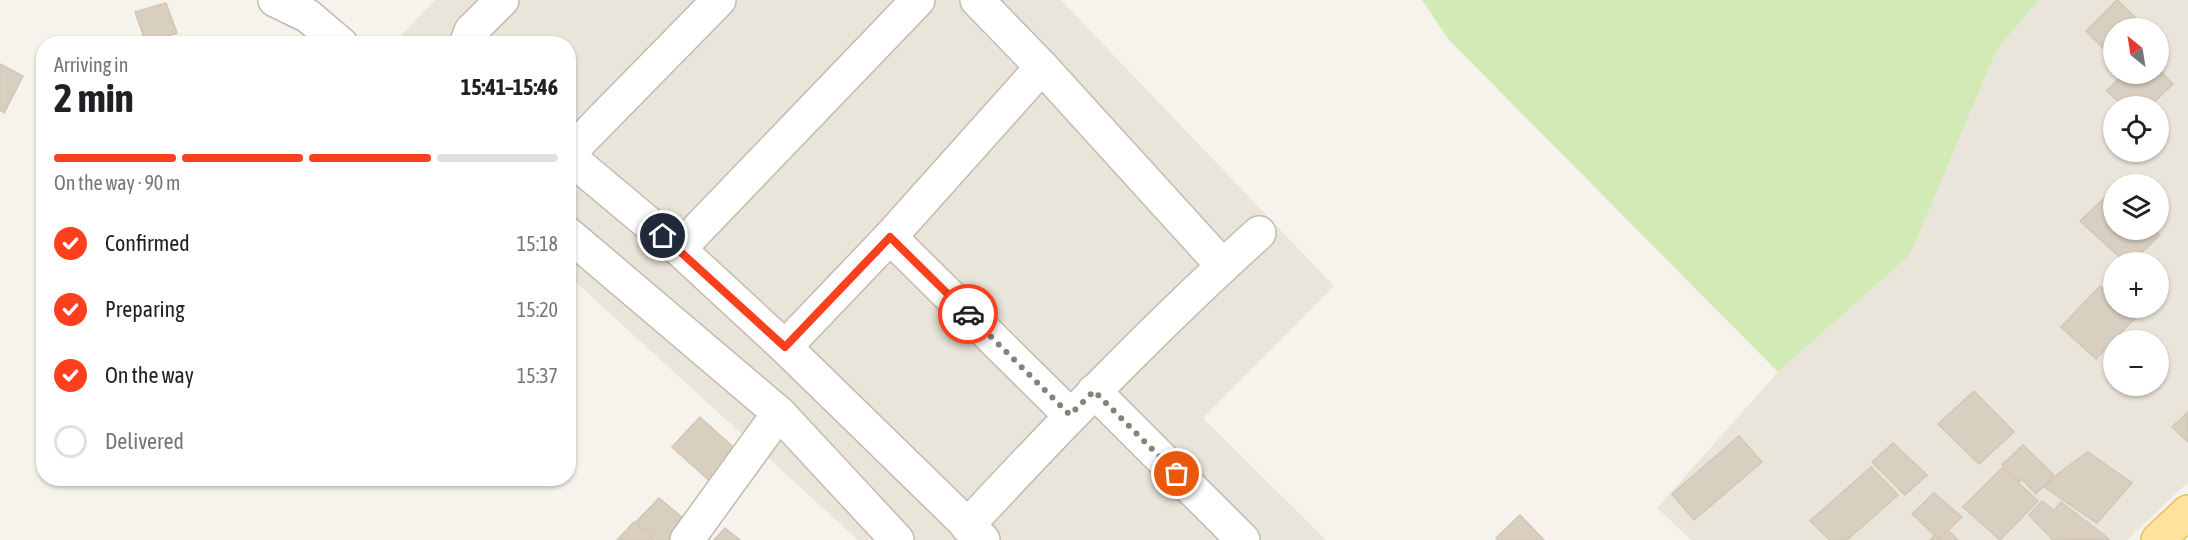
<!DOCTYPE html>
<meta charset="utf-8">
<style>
:root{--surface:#fff;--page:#f6f6f6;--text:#202124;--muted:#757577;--line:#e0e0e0;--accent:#fc3f1d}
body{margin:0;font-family:"Asap Condensed",sans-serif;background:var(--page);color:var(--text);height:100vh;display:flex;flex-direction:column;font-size:22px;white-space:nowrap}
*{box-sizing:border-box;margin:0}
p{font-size:20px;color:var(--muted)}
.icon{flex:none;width:33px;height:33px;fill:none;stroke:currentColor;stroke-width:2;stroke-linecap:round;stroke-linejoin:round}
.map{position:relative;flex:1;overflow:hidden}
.drawer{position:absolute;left:36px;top:36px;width:540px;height:450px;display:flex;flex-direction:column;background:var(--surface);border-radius:24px;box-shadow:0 2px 4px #0004}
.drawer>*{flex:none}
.needle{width:39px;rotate:330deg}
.controls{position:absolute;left:2103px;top:18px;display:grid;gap:12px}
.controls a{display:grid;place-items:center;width:66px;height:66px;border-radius:50%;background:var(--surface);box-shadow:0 2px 4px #0004;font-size:30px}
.pin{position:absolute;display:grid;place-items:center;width:51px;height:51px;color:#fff;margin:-26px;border:3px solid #fff;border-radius:50%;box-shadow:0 2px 6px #0007}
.courier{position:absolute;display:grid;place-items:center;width:60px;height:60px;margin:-30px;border:4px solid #fc3f1d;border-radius:50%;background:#fff;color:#222;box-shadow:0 2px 8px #0007}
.summary em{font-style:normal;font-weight:700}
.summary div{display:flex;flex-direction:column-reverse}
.summary{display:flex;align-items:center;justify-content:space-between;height:102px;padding:0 18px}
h1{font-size:39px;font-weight:700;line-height:45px}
.bar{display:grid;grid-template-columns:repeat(4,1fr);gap:9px 6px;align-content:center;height:72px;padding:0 18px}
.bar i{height:8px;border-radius:4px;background:var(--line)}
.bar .active{background:var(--accent)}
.bar p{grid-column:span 4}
ol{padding:0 18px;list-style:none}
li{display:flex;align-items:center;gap:18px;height:66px}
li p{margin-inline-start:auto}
li .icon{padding:6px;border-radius:50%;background:var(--accent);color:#fff;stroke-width:4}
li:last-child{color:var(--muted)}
li i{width:33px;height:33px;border:3px solid var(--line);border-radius:50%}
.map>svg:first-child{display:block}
.residential{fill:#eae5da;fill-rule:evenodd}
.green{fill:#d2eab5}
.building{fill:#d8cfc1;stroke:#d3c7b4;stroke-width:1.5}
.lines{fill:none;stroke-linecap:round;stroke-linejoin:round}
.minor-casing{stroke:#c2bbae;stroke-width:36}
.primary-casing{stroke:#e6c16a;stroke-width:36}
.minor{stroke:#fff;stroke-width:33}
.primary{stroke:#ffe39c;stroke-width:33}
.done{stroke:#878178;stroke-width:6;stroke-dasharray:0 10.8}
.route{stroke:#fc3f1d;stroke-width:8}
</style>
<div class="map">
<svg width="2188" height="540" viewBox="0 0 2188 540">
<rect width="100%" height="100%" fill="#f6f3ec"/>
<g class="residential">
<path d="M435 0H1061L1334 286 1203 418 1326 540H858L569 276 568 44H393Z"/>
<path d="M2039 0H2188V482L2127 540H1691L1657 508 1778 372 1910 255 1997 49ZM2114 28H2158V74H2114ZM2114 106H2158V152H2114ZM2114 184H2158V230H2114ZM2114 262H2158V308H2114ZM2114 340H2158V386H2114Z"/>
</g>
<path class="green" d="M1422 0H2039L1997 49 1910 255 1778 372 1449 40Z"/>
<g class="building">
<path d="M2117 0 2146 28H2114V59L2086 31Z"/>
<path d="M166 3 177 33 146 43 135 12Z"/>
<path d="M0 64 23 76 4 113 0 110Z"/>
<path d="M2158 69 2173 84 2150 106H2123L2107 91 2123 74H2158Z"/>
<path d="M2114 189V230H2154L2160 235 2132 262H2125L2080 221Z"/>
<path d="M2100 286 2114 298V308H2124L2135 318 2096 359 2061 327Z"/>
<path d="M1974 391 2014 432 1979 464 1938 424Z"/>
<path d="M2188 412V442L2172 427Z"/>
<path d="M700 417 742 455 713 484 672 447Z"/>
<path d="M1739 436 1762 462 1694 520 1672 494Z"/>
<path d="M1893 443 1927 475 1905 495 1872 462Z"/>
<path d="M2023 445 2054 475 2036 494 2022 479 2019 482 2002 465Z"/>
<path d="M2088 452 2132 483 2097 523 2044 487 2060 472Z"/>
<path d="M1871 467 1898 495 1847 540H1830L1810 521Z"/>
<path d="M2002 468 2038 501 2000 540 1963 507Z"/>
<path d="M1934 493 1962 517 1939 539 1912 514Z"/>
<path d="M659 498 695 528 684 540H658L636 522Z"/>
<path d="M2042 501 2054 510 2061 502 2109 539 2053 540 2029 515Z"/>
<path d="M1520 515 1544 540H1498L1496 538Z"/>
<path d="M634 522 655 540H617Z"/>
<path d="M725 528 740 540H714Z"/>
<path d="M1948 530 1958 540H1930L1935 535 1939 539Z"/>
</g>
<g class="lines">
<g class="minor-casing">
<g id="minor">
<path d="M275 0 308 16 341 44"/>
<path d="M977 0 1042 67 1223 266"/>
<path d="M466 44 471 31 502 0"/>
<path d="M568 154 719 0"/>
<path d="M568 156 679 249 785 347 983 540"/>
<path d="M568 234 779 413 897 540"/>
<path d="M890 237 1070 415"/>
<path d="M679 249 918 0"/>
<path d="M785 347 890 237 1042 67"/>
<path d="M1094 391 1243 540"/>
<path d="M967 526C1061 425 1156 326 1259 233"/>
<path d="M687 540 779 413"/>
</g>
</g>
<g class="primary-casing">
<path id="primary" d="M2158 540 2188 512"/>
</g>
<use href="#minor" class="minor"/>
<use href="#primary" class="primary"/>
</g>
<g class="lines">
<path class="done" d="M968 314 1070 415 1094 391 1177 474"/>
<path class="route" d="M663 236 785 347 890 237 968 314"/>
</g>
</svg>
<div class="controls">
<a><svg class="needle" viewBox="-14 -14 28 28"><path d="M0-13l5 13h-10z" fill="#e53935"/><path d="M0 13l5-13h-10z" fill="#757577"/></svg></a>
<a><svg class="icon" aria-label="locate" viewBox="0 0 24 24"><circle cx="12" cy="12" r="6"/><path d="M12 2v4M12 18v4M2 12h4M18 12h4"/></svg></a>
<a><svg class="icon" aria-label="layers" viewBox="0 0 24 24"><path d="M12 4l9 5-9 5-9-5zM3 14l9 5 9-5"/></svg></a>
<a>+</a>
<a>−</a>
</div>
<div class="pin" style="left:1177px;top:474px;background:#ea580c"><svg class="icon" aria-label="bag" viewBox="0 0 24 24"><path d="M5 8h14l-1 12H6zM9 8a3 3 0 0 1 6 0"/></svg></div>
<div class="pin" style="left:663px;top:236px;background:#1f2937"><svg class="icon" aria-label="home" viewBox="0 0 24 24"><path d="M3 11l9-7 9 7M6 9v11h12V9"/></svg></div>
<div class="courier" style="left:968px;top:314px"><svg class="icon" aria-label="car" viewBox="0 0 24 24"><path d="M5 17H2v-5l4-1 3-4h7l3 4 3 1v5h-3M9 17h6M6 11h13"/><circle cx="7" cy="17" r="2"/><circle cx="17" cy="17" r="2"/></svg></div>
<section class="drawer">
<div class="summary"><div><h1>2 min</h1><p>Arriving in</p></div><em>15:41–15:46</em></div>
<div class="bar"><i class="active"></i><i class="active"></i><i class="active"></i><i></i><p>On the way · 90 m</p></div>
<ol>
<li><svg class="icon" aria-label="check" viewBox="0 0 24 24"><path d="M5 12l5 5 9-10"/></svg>Confirmed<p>15:18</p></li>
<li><svg class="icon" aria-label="check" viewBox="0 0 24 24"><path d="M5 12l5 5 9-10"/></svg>Preparing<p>15:20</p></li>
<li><svg class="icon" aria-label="check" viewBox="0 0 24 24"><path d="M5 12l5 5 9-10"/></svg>On the way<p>15:37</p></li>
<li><i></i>Delivered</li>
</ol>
</section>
</div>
